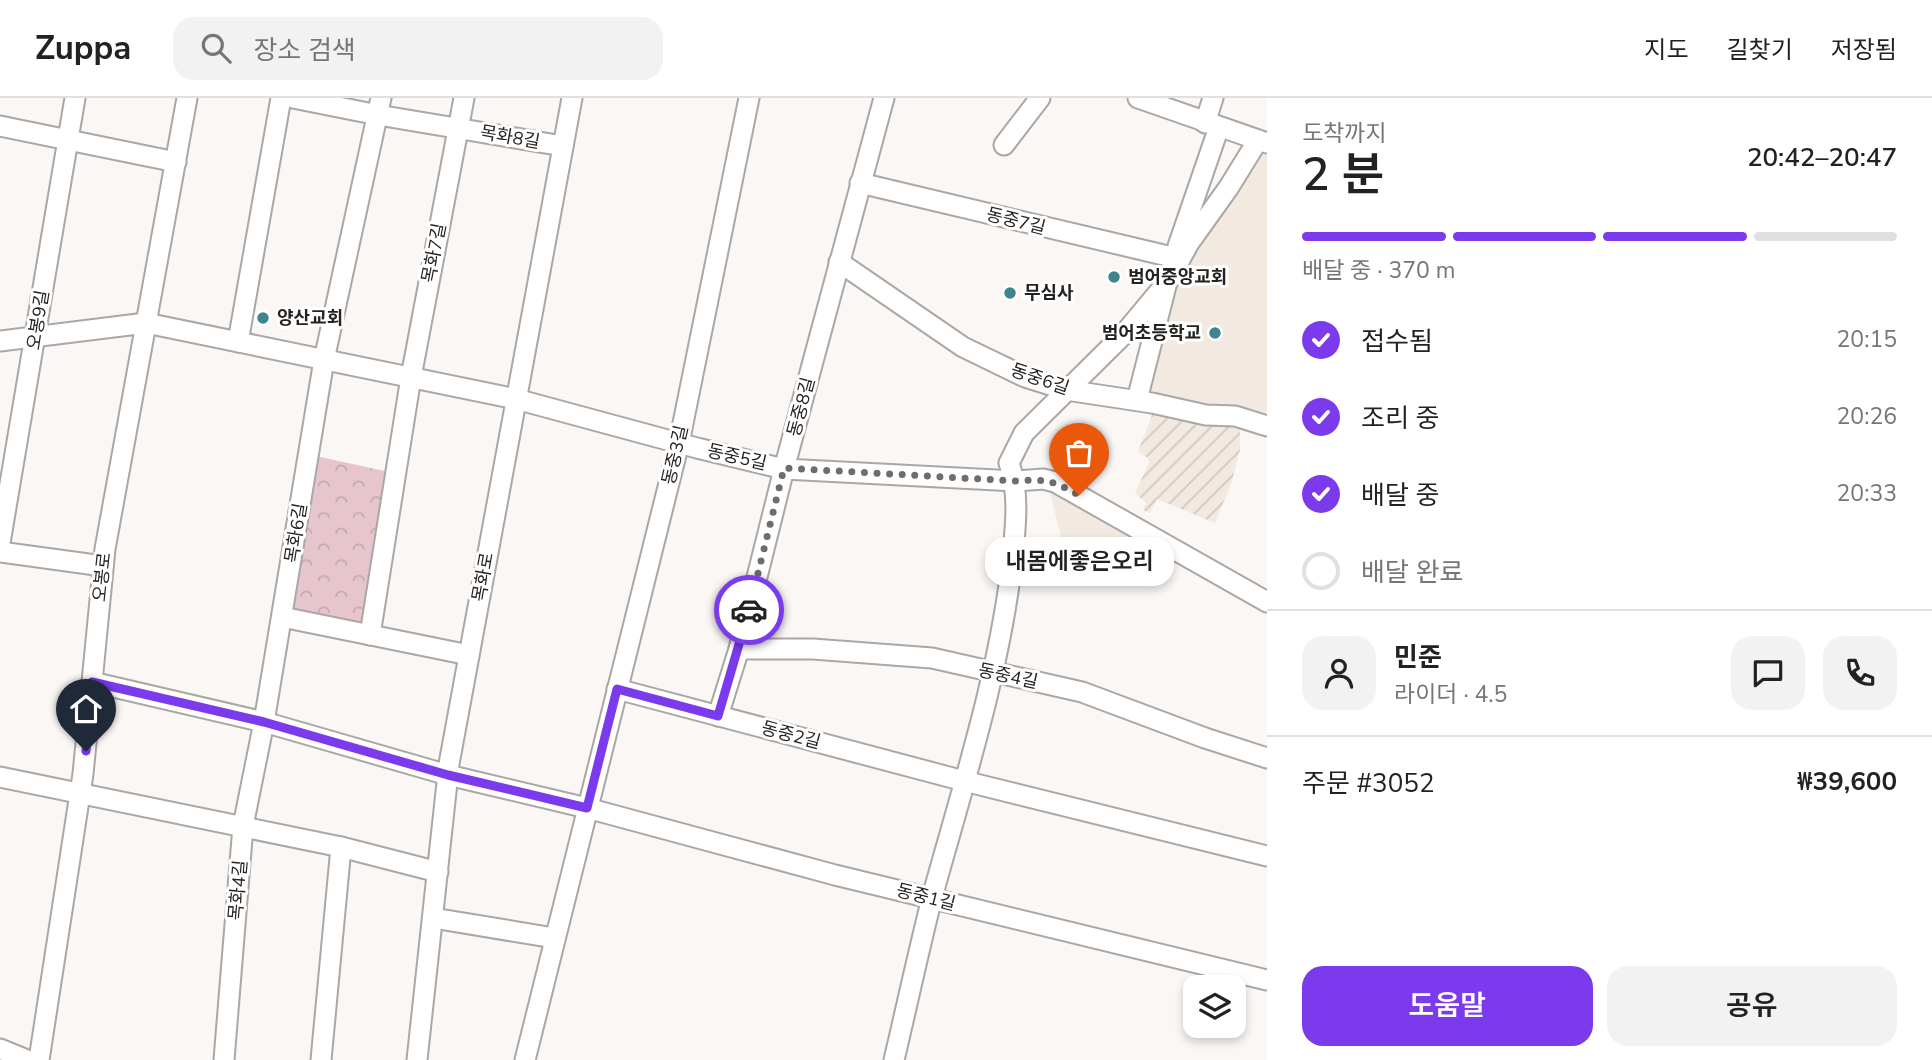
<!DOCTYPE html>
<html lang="ko">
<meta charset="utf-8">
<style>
:root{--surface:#fff;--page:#f2f2f2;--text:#222;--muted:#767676;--line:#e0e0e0;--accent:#7c3aed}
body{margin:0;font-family:"Nunito Sans","Noto Sans KR",sans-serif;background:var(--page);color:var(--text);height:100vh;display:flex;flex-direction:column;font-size:26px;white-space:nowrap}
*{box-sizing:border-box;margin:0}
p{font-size:23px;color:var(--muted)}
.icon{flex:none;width:38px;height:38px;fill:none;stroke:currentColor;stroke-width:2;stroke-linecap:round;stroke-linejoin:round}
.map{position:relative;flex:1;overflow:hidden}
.panel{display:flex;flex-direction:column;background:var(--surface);width:665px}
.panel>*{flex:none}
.fabs{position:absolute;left:1183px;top:877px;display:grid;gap:14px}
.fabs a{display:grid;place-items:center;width:63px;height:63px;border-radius:14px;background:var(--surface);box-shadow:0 4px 10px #0003;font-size:35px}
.pin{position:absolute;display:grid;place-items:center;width:60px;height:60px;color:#fff;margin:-72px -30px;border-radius:50% 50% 50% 0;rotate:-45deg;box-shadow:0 0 7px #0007}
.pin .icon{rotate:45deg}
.courier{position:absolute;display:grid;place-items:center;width:70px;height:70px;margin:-35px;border:5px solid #7c3aed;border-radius:50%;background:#fff;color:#222;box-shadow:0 2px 9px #0007}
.bubble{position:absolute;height:49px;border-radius:21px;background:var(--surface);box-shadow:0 4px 10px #0003;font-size:23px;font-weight:600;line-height:49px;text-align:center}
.headline em{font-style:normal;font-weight:600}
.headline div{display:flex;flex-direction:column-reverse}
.headline{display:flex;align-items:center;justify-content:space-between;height:119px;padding:0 35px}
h1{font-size:46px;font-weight:600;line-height:52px}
.bar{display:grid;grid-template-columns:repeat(4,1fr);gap:10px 7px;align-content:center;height:84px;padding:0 35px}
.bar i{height:9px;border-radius:5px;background:var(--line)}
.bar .on{background:var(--accent)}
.bar p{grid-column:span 4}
.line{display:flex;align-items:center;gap:18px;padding:0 35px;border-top:2px solid var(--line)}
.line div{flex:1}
.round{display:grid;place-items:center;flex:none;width:74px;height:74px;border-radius:21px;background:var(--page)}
ol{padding:0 35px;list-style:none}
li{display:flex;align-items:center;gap:21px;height:77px}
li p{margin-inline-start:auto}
li .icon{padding:7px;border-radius:50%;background:var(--accent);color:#fff;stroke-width:4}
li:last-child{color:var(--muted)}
li i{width:38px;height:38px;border:4px solid var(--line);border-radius:50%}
.cta{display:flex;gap:14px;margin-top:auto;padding:14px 35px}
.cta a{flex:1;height:80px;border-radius:21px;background:var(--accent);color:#fff;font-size:28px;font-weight:600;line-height:80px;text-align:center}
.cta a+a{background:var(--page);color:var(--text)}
header{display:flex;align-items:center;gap:42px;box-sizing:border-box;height:98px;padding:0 35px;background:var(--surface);border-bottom:2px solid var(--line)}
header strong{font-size:33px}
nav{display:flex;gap:38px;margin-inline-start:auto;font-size:24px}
.search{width:490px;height:63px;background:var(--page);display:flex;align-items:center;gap:18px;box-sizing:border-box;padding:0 24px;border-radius:21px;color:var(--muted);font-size:26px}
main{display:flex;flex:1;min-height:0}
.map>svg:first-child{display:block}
.built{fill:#f2e9e1}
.industrial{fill:url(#industrial-furrows)}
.park{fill:url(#park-crowns)}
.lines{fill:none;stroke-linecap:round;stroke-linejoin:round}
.minor-casing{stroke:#aaa7a5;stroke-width:23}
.minor{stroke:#fff;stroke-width:19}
.done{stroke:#6f6d6c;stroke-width:7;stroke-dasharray:0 12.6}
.route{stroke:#7c3aed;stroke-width:9}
.poi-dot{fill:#3f8491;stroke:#fff;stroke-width:2.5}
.labels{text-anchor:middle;stroke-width:6;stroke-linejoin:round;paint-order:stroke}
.street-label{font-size:18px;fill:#242322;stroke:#fff}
.poi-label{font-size:18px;font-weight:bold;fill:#242322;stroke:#fff;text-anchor:start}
</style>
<header>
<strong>Zuppa</strong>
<div class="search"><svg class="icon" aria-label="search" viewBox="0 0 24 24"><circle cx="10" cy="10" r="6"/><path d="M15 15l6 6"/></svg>장소 검색</div>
<nav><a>지도</a><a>길찾기</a><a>저장됨</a></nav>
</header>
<main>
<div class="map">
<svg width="1267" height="962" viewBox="0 0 1267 962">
<defs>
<pattern id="industrial-furrows" width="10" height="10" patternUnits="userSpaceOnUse" patternTransform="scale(1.75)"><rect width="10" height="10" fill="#f2e9e1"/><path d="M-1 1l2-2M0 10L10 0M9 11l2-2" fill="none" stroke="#cfc8c1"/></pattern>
<pattern id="park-crowns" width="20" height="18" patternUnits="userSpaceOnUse" patternTransform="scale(1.75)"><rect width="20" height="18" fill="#e7c5cc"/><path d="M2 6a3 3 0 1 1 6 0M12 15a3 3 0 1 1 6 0" fill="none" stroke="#c6a9af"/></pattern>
</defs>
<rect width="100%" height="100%" fill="#faf7f5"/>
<g class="built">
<path d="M1262 51 1267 52V323L1155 300 1150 290 1176 180Z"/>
<path d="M1053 390 1137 440 1079 457 1074 453 1065 454 1050 395Z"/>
</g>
<path class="industrial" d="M1154 312 1240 325V352L1231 386 1215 425 1157 401 1150 415 1143 412 1146 405 1135 395 1149 365 1148 360 1138 354Z"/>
<path class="park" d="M316 358 389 374 363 528 288 513Z"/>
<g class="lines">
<g class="minor-casing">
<g id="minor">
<path d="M293 0 378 17 563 48"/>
<path d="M1138 0 1267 45"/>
<path d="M1205 25 1213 0"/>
<path d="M0 28 176 64"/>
<path d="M1004 47 1040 0"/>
<path d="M860 85 1172 159 1179 164"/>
<path d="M1178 148 1219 29"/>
<path d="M839 164 963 249 1025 279 1066 292 1152 305 1206 317 1235 318 1267 328"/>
<path d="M0 243 146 225 516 301 697 350 784 371 1016 383 1043 381 1055 384 1267 504"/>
<path d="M238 244 281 0"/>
<path d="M1137 302 1166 188"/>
<path d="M0 445 75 0"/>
<path d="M0 454 103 468"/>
<path d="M282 519 469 557"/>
<path d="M370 537 411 279 464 0"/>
<path d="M739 551H813L932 560 1082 594 1205 640 1267 660"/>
<path d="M92 584 264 624 448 677 587 710 835 777 1267 882"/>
<path d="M617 591 964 683 1267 758"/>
<path d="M718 618 739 551 784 371 884 0"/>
<path d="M0 679 341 749 438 774"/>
<path d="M433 820 554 840"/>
<path d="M0 951 27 962"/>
<path d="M39 962 83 676 105 451 187 0"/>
<path d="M224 962 243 728 264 624 324 262 381 0"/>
<path d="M321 962 341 749"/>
<path d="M417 962 449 666 572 0"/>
<path d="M525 962 679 345 749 0"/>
<path d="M894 962C907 907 919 851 933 796 964 684 1001 570 1013 455 1016 425 1019 393 1009 365L1024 335 1123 237 1168 183 1189 145 1229 89 1258 42"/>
</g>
</g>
<use href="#minor" class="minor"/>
</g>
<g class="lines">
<path class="done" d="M749 512 784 370 1016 383C1047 381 1051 382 1079 397"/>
<path class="route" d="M86 653 92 584 264 624 448 677 587 710 617 591 718 618 749 512"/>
</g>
<g class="poi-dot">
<circle cx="1114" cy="179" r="7"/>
<circle cx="1010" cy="195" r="7"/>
<circle cx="263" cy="220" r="7"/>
<circle cx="1215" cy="235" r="7"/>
</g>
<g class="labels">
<g class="street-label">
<text transform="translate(510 39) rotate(10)" y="6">목화8길</text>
<text transform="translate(1016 123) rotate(14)" y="6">동중7길</text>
<text transform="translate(434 155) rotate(-79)" y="6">목화7길</text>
<text transform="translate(38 222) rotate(-81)" y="6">오봉9길</text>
<text transform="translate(1040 281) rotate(19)" y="6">동중6길</text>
<text transform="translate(801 309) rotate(-75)" y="6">동중8길</text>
<text transform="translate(675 357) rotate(-77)" y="6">동중3길</text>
<text transform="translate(737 359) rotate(13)" y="6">동중5길</text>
<text transform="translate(296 435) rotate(-81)" y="6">목화6길</text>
<text transform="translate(102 479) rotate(-84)" y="6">오봉로</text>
<text transform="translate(483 479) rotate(-80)" y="6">목화로</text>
<text transform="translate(1008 578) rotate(12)" y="6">동중4길</text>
<text transform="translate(791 637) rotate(15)" y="6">동중2길</text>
<text transform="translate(238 792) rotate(-85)" y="6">목화4길</text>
<text transform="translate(926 799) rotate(14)" y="6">동중1길</text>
</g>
<g class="poi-label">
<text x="1128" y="185">범어중앙교회</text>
<text x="1024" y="201">무심사</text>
<text x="277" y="226">양산교회</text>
<text x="1201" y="241" text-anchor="end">범어초등학교</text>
</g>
</g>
</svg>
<div class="fabs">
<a><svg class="icon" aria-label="layers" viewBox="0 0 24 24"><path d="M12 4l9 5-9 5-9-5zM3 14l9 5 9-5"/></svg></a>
</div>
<div class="pin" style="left:1079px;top:397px;background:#ea580c"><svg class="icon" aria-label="bag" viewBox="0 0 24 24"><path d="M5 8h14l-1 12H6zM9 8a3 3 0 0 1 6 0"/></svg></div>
<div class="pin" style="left:86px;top:653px;background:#1f2937"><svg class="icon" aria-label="home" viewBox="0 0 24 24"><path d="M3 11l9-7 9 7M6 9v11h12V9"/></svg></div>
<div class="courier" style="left:749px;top:512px"><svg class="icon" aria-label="car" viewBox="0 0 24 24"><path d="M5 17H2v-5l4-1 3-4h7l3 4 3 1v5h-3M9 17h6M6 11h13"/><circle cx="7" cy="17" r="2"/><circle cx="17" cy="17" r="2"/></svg></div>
<div class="bubble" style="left:985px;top:439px;width:189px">내몸에좋은오리</div>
</div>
<section class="panel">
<div class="headline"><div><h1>2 분</h1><p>도착까지</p></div><em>20:42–20:47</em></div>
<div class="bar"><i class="on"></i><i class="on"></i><i class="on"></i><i></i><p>배달 중 · 370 m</p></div>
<ol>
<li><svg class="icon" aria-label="check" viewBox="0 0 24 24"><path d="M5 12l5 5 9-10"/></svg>접수됨<p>20:15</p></li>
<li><svg class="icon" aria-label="check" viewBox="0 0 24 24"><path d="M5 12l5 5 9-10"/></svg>조리 중<p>20:26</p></li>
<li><svg class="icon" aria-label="check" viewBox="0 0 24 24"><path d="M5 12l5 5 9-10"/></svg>배달 중<p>20:33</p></li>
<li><i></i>배달 완료</li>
</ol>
<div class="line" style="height:126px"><a class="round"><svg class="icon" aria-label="person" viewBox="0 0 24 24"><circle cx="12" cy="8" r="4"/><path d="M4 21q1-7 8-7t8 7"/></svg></a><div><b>민준</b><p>라이더 · 4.5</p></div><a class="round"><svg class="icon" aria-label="chat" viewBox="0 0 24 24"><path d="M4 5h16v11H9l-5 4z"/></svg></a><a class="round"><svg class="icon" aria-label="phone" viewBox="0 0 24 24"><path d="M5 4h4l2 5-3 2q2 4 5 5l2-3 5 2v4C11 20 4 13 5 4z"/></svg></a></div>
<div class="line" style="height:91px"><div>주문 #3052</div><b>₩39,600</b></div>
<div class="cta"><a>도움말</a><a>공유</a></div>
</section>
</main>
